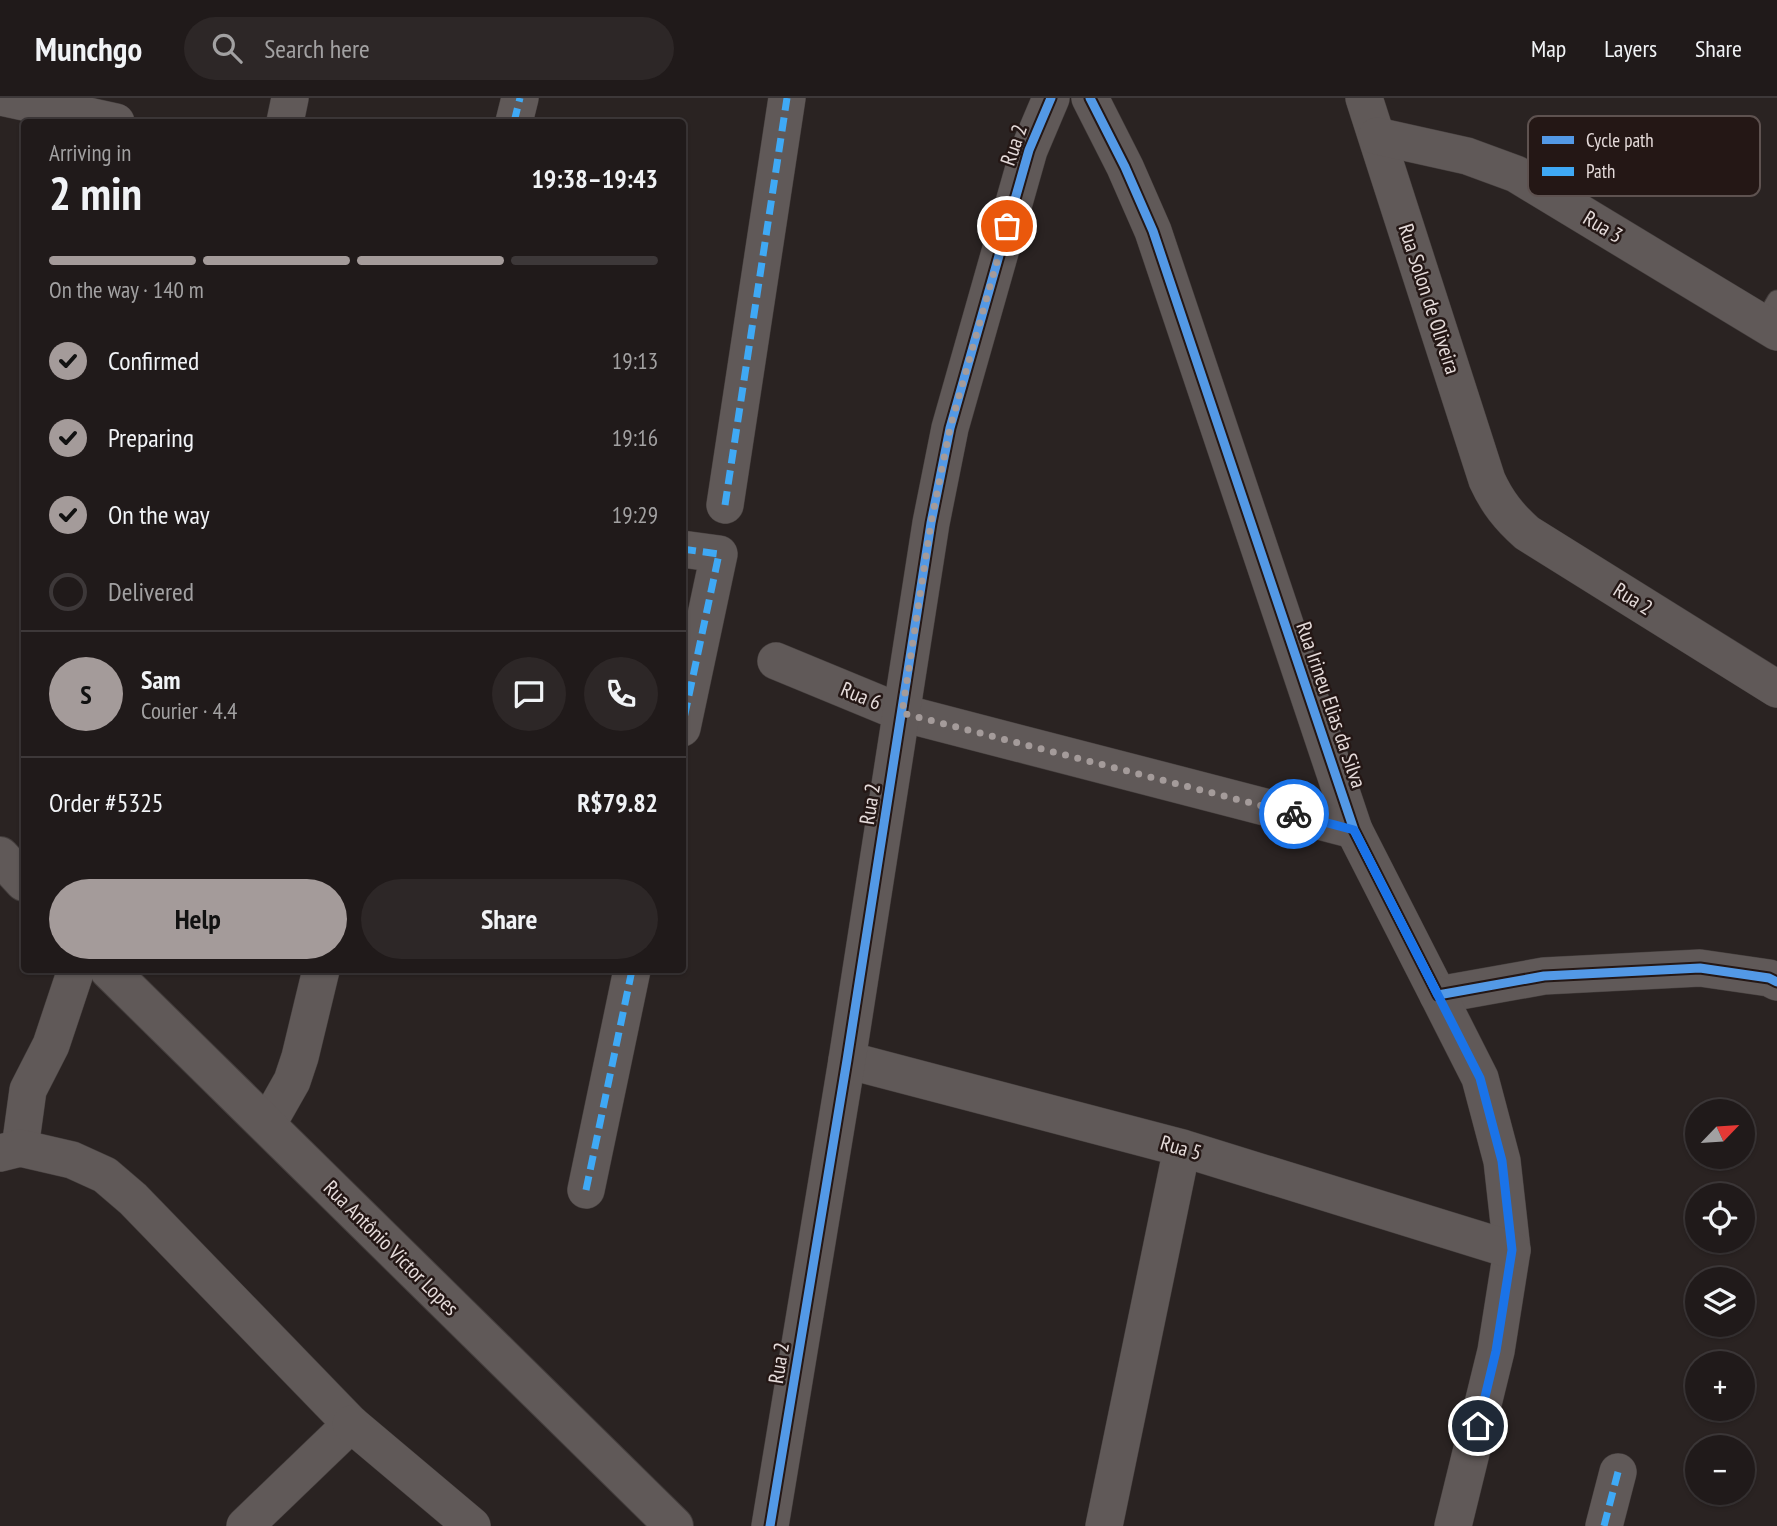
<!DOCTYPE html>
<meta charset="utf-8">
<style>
:root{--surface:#201a1a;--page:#2d2727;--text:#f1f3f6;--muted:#a2a1a2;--line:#3d3839;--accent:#a49b9a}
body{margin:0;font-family:"PT Sans Narrow",sans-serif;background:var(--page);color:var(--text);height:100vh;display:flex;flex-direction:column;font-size:26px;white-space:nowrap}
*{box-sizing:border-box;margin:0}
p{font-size:23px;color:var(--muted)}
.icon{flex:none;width:38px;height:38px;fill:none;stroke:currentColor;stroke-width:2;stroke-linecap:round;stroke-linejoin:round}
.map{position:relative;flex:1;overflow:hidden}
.sheet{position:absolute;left:21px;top:21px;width:665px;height:854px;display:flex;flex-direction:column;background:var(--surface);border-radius:7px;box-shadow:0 2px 5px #0004,0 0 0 2px var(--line)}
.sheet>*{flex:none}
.needle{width:46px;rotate:65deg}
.tools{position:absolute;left:1685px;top:1001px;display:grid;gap:14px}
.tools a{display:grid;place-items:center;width:70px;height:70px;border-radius:50%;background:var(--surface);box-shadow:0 2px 5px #0004,0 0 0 2px var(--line);font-size:35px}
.pin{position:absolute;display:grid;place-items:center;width:60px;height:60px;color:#fff;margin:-30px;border:4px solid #fff;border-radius:50%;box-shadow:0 2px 7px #0007}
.courier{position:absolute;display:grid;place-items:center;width:70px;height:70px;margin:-35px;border:5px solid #1a73e8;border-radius:50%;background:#fff;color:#222;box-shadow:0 2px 9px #0007}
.headline em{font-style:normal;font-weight:700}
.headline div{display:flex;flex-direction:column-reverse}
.headline{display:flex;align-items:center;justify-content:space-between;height:119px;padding:0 28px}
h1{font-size:46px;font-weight:700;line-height:52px}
.bar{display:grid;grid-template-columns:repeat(4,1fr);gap:10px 7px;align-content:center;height:84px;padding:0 28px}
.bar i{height:9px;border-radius:5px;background:var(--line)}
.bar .on{background:var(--accent)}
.bar p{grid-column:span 4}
.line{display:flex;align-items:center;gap:18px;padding:0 28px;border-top:2px solid var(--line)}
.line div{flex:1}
.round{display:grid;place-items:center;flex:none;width:74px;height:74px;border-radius:37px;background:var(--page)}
ol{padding:0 28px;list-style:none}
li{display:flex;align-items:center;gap:21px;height:77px}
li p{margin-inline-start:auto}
li .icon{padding:7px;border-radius:50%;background:var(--accent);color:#111;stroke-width:4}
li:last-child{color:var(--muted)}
li i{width:38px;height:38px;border:4px solid var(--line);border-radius:50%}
.cta{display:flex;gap:14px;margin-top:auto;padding:14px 28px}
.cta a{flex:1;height:80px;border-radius:42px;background:var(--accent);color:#111;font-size:28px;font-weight:700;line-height:80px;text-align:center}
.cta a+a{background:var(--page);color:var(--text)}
header{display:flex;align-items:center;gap:42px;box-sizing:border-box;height:98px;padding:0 35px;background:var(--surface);border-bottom:2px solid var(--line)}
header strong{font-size:33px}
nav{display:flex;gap:38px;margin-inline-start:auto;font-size:24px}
.search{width:490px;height:63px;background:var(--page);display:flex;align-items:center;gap:18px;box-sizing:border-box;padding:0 24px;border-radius:38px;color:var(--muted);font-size:26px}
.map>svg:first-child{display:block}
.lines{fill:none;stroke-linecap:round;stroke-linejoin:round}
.lane-casing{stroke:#443e3d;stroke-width:21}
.street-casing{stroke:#443e3d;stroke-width:38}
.secondary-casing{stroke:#443e3d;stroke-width:40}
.lane{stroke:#605958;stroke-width:19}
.street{stroke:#605958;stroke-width:37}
.secondary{stroke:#605958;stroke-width:38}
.quiet{stroke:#3fa9f5;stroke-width:7;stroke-dasharray:14 7;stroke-linecap:butt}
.cycleway-casing{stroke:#241715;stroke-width:13}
.cycleway{stroke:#5399e6;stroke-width:9}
.done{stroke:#a49b9a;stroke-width:7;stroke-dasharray:0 12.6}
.route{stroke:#1a73e8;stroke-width:9}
.labels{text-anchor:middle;stroke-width:5;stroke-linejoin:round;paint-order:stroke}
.street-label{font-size:21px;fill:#e5dbda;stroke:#241715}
.key{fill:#241715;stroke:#5e5250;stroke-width:2}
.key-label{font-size:19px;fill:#e5dbda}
</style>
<header>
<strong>Munchgo</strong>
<div class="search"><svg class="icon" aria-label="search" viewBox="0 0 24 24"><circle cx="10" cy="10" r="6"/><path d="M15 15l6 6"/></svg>Search here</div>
<nav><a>Map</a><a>Layers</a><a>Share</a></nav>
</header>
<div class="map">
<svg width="1777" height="1428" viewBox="0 0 1777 1428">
<rect width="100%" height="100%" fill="#2a2322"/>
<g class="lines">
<g class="lane-casing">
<path id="lane" d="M1763 226 1777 202"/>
</g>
<g class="street-casing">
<g id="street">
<path d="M5 0 116 24"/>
<path d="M1090 0 1125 69 1153 133 1354 732 1438 897 1544 878 1700 870 1769 880 1777 884"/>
<path d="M1364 0 1487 382C1497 404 1509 419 1527 435L1777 591"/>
<path d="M285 24 290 0"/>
<path d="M514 24 520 0"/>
<path d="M1377 38 1467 58 1516 76 1777 234"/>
<path d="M725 407 787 0"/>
<path d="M682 451 719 456 682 630"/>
<path d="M776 563 902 615 1354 732"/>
<path d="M1438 897 1480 980 1502 1063 1512 1152 1496 1253 1453 1428"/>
<path d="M847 962 1182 1050 1512 1152"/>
<path d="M267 1027 292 983 300 959 321 872"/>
<path d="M20 1050 28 992 51 947 76 872"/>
<path d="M0 1055 20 1050 72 1062 105 1077 133 1101 351 1326 245 1428"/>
<path d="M586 1092 632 872"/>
<path d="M351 1326 472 1428"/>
<path d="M770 1428 847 962 931 425 950 330 1029 52 1051 0"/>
<path d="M1104 1428 1182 1050"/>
<path d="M1604 1428 1618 1374"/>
</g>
</g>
<g class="secondary-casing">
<g id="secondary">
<path d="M0 758 24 784"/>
<path d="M109 872 674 1428"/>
</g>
</g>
<use href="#lane" class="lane"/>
<use href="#street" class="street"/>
<use href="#secondary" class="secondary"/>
<g class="quiet">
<path d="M514 24 520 0"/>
<path d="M725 407 787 0"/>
<path d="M682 451 719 456 682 630"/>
<path d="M586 1092 632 872"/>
<path d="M1604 1428 1618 1374"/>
</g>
<g class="cycleway-casing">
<g id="cycleway">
<path d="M1090 0 1125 69 1153 133 1354 732 1438 897 1544 878 1700 870 1769 880 1777 884"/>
<path d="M770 1428 847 962 931 425 950 330 1029 52 1051 0"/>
</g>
</g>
<use href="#cycleway" class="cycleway"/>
</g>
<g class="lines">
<path class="done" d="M1007 128 950 330 931 425 902 615 1294 716"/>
<path class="route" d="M1294 716 1354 732 1480 980 1502 1063 1512 1152 1496 1253 1478 1328"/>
</g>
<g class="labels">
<g class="street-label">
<text transform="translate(1014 47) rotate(-71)" y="7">Rua 2</text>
<text transform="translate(1603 129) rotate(31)" y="7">Rua 3</text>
<text transform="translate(1429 201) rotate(72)" y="7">Rua Solon de Oliveira</text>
<text transform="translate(1633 501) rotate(32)" y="7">Rua 2</text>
<text transform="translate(861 598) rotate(22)" y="7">Rua 6</text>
<text transform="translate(1331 607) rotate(71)" y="7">Rua Irineu Elias da Silva</text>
<text transform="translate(870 706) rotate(-81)" y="7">Rua 2</text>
<text transform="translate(1181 1050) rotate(16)" y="7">Rua 5</text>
<text transform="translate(391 1150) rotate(45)" y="7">Rua Antônio Victor Lopes</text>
<text transform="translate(779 1265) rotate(-81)" y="7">Rua 2</text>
</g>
</g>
<rect x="1528" y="18" width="232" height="80" rx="10" class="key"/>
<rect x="1542" y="38" width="32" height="8" fill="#5399e6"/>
<rect x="1542" y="69" width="32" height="9" fill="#3fa9f5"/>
<g class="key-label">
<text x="1586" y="49">Cycle path</text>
<text x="1586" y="80">Path</text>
</g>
</svg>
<div class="tools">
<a><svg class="needle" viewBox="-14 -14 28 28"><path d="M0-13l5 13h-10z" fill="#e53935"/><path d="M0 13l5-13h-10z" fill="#a2a1a2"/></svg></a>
<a><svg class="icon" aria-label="locate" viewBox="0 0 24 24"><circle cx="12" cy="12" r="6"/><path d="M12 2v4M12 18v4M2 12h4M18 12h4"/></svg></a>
<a><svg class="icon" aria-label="layers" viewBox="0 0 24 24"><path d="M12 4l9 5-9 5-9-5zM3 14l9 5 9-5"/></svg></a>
<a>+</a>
<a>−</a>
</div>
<div class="pin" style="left:1007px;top:128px;background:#ea580c"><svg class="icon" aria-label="bag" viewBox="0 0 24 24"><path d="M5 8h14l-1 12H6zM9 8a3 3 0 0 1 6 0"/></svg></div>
<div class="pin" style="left:1478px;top:1328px;background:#1f2937"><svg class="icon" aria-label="home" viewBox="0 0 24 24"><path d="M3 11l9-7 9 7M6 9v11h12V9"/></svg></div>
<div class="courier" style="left:1294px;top:716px"><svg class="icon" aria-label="bike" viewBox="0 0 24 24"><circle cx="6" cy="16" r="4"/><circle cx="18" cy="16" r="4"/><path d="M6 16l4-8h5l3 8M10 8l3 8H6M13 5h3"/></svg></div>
<section class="sheet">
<div class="headline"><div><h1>2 min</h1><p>Arriving in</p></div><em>19:38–19:43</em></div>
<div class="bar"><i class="on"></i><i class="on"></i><i class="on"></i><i></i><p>On the way · 140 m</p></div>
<ol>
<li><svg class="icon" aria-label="check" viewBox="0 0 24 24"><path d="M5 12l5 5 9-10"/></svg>Confirmed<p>19:13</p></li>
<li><svg class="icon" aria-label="check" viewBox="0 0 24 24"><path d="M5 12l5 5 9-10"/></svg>Preparing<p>19:16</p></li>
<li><svg class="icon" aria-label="check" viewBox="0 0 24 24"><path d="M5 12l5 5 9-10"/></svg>On the way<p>19:29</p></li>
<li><i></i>Delivered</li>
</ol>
<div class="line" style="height:126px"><b class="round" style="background:var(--accent);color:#111">S</b><div><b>Sam</b><p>Courier · 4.4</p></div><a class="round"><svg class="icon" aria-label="chat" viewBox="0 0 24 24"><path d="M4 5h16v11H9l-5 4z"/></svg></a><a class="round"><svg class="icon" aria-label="phone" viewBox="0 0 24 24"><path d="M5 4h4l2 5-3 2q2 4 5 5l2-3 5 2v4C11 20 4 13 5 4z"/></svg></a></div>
<div class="line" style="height:91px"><div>Order #5325</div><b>R$79.82</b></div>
<div class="cta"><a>Help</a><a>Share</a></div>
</section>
</div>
